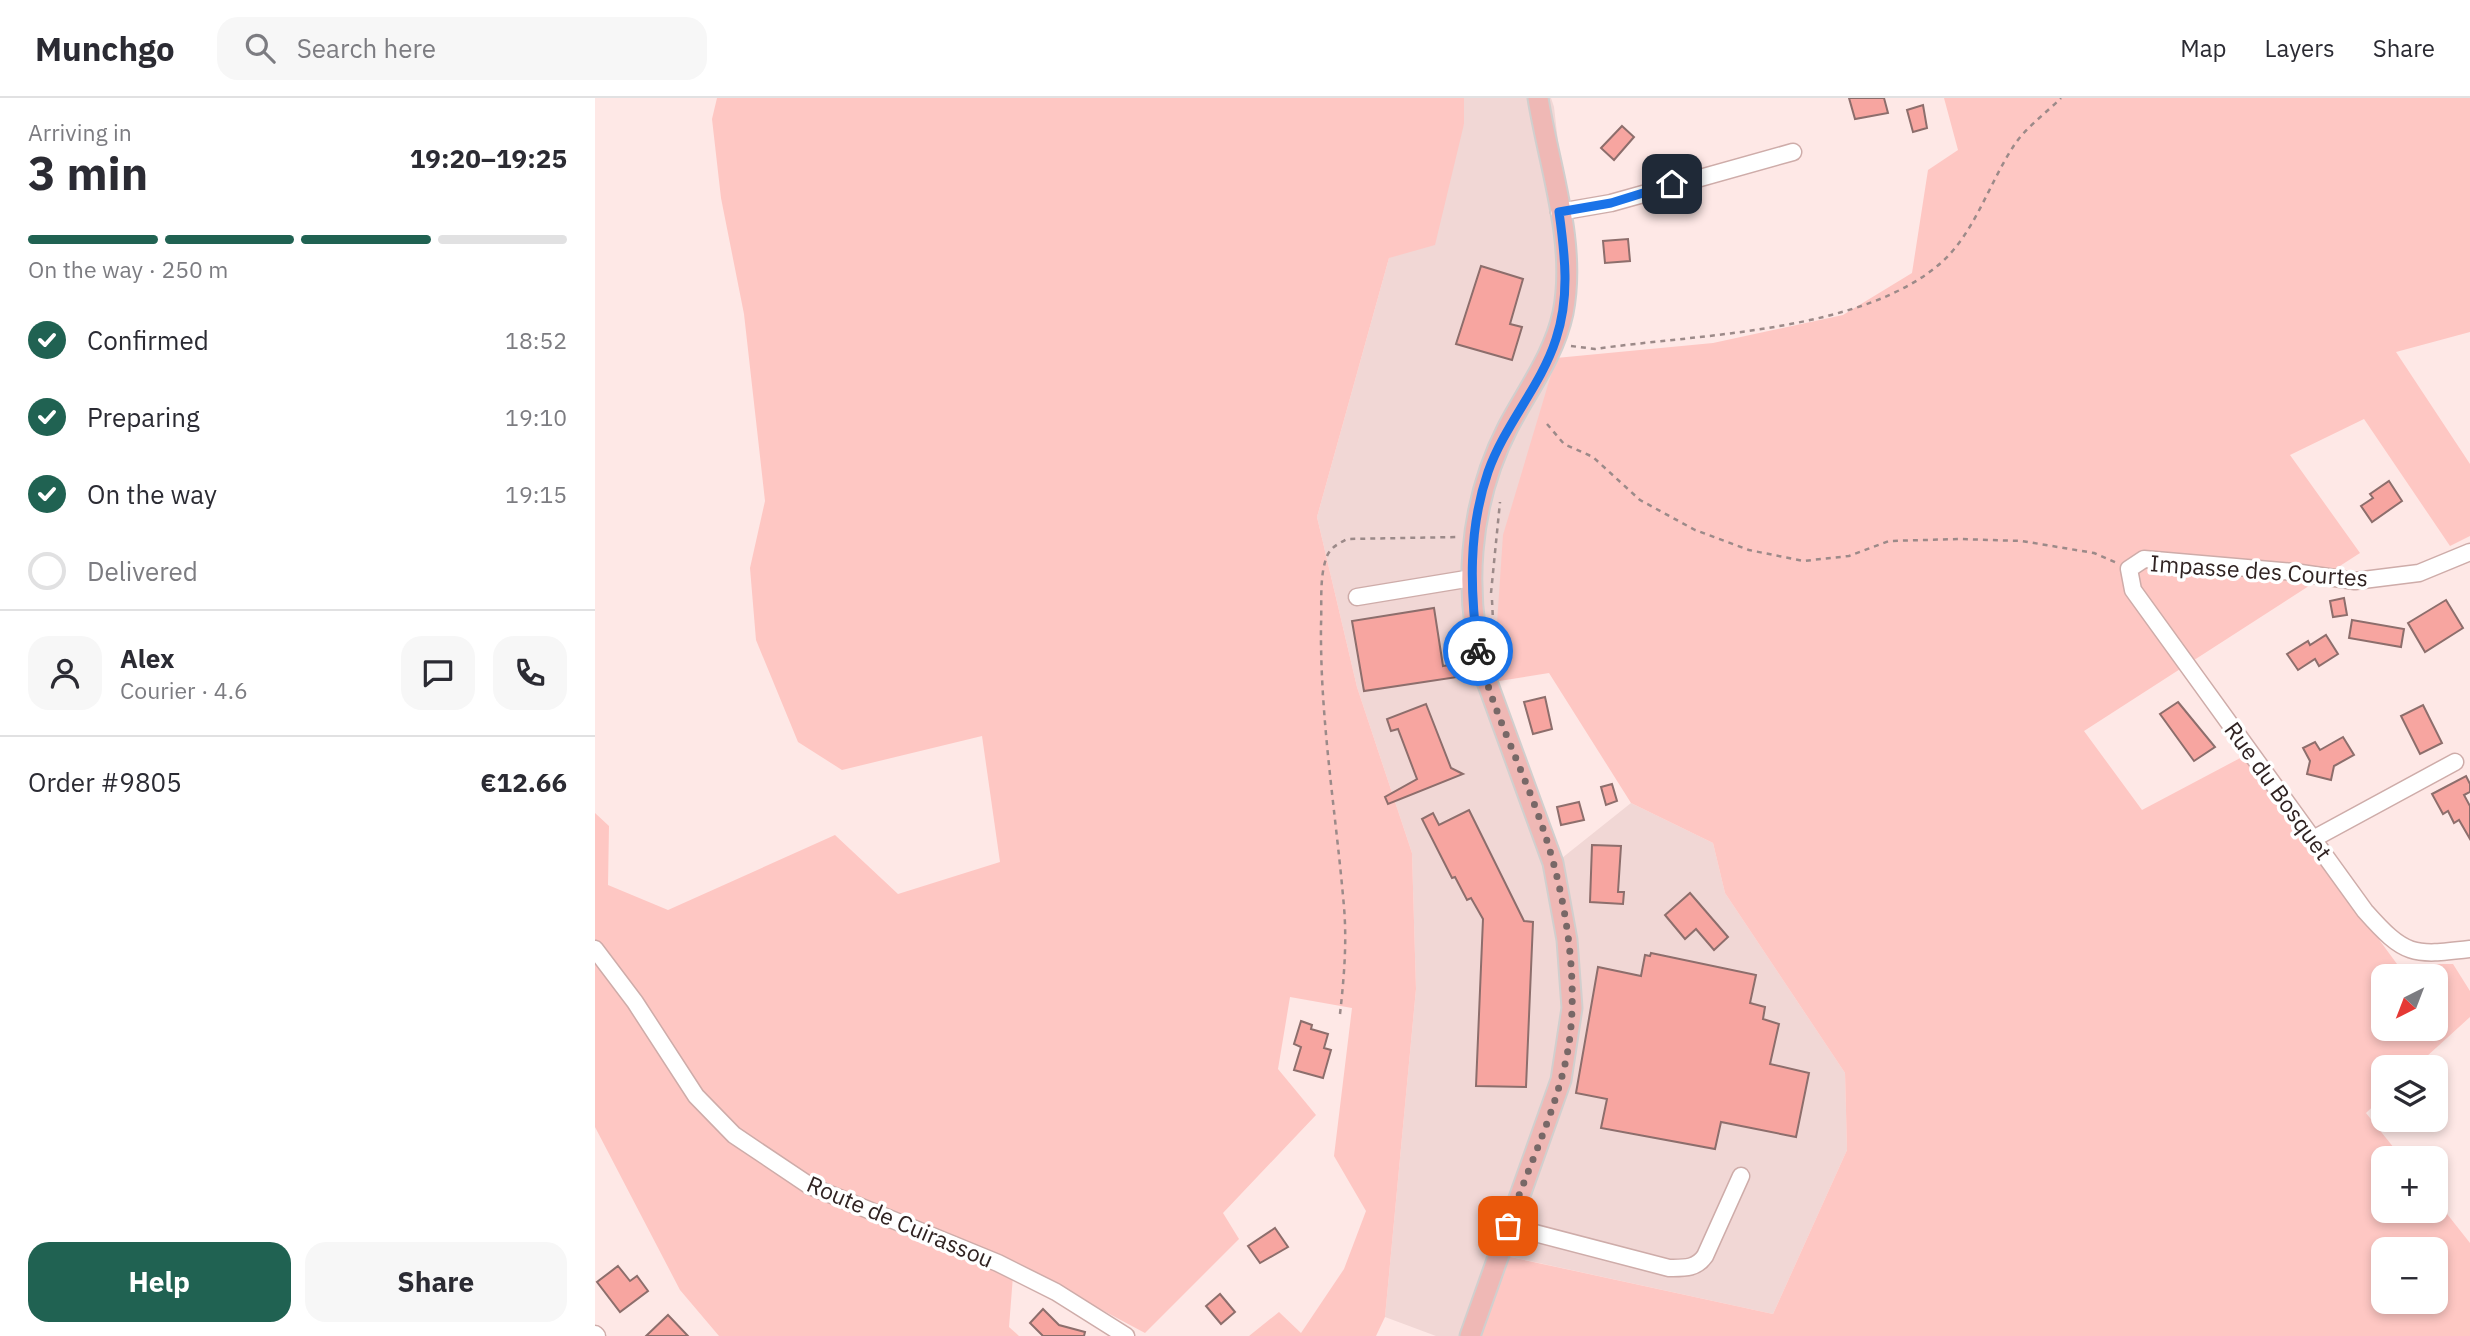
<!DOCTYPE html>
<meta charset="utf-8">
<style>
:root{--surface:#fff;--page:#f7f7f7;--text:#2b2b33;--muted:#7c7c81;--line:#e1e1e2;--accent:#206252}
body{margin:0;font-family:"IBM Plex Sans",sans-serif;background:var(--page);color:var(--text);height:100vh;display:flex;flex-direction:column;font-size:26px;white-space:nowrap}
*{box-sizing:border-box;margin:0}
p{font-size:23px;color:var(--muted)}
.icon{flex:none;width:38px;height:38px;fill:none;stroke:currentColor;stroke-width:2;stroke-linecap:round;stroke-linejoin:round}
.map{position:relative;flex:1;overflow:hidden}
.side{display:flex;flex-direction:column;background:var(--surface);width:595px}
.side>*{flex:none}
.needle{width:46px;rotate:222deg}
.tools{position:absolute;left:1776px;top:866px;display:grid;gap:14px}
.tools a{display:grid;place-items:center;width:77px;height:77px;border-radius:14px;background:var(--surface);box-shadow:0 4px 10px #0003;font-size:35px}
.pin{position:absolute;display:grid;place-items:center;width:60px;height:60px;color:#fff;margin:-30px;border-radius:14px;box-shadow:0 4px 10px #0006}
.courier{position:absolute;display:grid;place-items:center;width:70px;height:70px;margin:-35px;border:5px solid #1a73e8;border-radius:50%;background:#fff;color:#222;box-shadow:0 2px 9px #0007}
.head em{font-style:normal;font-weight:800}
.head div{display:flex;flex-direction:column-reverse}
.head{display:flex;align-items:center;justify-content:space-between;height:119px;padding:0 28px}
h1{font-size:46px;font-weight:800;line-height:52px}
.bar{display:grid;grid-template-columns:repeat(4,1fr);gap:10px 7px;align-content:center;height:84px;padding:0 28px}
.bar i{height:9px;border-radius:5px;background:var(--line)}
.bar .selected{background:var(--accent)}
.bar p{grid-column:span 4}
.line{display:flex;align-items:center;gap:18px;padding:0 28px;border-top:2px solid var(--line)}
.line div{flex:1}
.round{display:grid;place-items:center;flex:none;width:74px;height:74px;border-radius:21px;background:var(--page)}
ol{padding:0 28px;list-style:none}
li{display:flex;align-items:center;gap:21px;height:77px}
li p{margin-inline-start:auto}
li .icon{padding:7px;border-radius:50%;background:var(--accent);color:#fff;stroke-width:4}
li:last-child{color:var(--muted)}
li i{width:38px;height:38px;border:4px solid var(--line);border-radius:50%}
.action{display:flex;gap:14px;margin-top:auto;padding:14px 28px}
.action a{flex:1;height:80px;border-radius:21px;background:var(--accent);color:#fff;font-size:28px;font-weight:800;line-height:80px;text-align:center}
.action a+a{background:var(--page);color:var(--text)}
header{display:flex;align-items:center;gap:42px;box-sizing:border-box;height:98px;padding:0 35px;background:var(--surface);border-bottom:2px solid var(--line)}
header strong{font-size:33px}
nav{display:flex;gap:38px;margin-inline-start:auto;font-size:24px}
.search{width:490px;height:63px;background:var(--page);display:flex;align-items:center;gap:18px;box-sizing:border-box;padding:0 24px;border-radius:21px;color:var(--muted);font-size:26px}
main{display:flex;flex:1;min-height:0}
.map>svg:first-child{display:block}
.built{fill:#f1d7d5}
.green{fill:#fec7c3;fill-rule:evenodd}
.building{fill:#f7a5a0;stroke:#8d6e6c;stroke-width:2}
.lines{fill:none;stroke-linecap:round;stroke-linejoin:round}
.minor-casing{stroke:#ceaca9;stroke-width:19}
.major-casing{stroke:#d1cfce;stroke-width:23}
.path{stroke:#9c8a89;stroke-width:2.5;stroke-dasharray:5 5;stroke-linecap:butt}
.minor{stroke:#fff;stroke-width:16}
.major{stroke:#efb8b5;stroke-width:19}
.done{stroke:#786867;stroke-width:7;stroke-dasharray:0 12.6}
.route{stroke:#1a73e8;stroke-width:9}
.labels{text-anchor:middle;stroke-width:7;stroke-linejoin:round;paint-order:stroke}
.street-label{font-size:23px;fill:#302322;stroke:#fff}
</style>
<header>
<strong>Munchgo</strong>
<div class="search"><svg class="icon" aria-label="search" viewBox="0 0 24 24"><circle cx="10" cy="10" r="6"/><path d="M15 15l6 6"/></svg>Search here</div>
<nav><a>Map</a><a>Layers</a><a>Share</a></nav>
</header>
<main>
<section class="side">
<div class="head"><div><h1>3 min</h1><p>Arriving in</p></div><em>19:20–19:25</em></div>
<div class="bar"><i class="selected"></i><i class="selected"></i><i class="selected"></i><i></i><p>On the way · 250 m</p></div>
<ol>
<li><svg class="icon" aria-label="check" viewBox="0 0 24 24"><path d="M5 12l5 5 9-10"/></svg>Confirmed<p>18:52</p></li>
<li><svg class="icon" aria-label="check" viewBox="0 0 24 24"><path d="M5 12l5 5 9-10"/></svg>Preparing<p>19:10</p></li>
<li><svg class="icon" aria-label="check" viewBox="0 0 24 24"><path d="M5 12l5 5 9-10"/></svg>On the way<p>19:15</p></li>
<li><i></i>Delivered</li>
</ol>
<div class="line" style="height:126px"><a class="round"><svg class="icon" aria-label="person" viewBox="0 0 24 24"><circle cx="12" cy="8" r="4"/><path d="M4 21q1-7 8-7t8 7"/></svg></a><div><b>Alex</b><p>Courier · 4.6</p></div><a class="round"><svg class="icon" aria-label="chat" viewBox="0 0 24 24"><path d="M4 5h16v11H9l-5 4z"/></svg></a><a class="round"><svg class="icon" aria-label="phone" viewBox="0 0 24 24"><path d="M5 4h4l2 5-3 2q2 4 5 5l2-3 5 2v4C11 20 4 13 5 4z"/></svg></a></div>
<div class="line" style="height:91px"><div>Order #9805</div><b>€12.66</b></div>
<div class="action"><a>Help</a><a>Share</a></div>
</section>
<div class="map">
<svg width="1875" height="1238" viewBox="0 0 1875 1238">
<rect width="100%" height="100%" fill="#fee8e6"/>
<path class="built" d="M869 0H956L959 9 978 174 898 584 962 764 1036 705 1118 745 1130 795 1250 975 1252 1052 1178 1216 912 1158 884 1238H841L790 1219 821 891 817 755 762 589 722 419 794 160 869 26Z"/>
<g class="green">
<path d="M122 0H869V26L840 147 794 160 722 419 762 589 817 755 821 891 790 1219 781 1238H654L684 1214 706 1235 749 1171 771 1113 739 1058 757 910 695 899 683 971 721 1017 628 1115 644 1141 550 1235 419 1165 414 1229 424 1238H124L85 1192 0 1029V715L14 728 13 787 73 812 240 737 303 796 405 764 387 638 247 672 203 644 161 542 155 470 170 403 149 216 126 100 117 21Z"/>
<path d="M1349 0H1875V234L1801 254 1875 366V438L1855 448 1769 321 1695 357 1765 455 1489 633 1547 712 1649 658 1802 866H1858L1875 893V919L1820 969 1788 970V999L1771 1015 1807 1060H1788V1113H1841V1102L1875 1145V1238H884L911 1158 1178 1216 1252 1052 1250 975 1130 795 1118 745 1036 705 954 575 898 584 908 437 961 260 1118 245 1248 217 1317 175 1333 72 1363 52ZM1788 878H1841V931H1788ZM1788 1152H1841V1204H1788Z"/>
</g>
<g class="building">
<path d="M1254 0H1289L1293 15 1260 21Z"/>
<path d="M1328 7 1332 30 1318 34 1312 12Z"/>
<path d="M1027 28 1039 39 1019 62 1006 50Z"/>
<path d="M1033 141 1035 163 1010 165 1008 143Z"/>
<path d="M886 168 928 181 915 226 927 229 917 262 861 246Z"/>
<path d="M1794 383 1807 403 1777 424 1766 408 1778 400 1775 396Z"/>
<path d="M1749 500 1752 517 1738 519 1735 503Z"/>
<path d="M1851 502 1868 530 1830 554 1813 525Z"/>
<path d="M839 510 848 568 866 565 869 578 769 593 757 523Z"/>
<path d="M1757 522 1809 531 1806 549 1754 540Z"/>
<path d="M1731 537 1743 556 1724 568 1720 561 1703 572 1692 556 1713 543 1715 547Z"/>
<path d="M950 599 957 631 938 636 929 604Z"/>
<path d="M1583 604 1620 649 1599 663 1565 616Z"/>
<path d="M831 606 856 670 868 676 793 706 790 699 822 681 803 631 796 633 792 621Z"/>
<path d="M1828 607 1847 645 1825 656 1806 618Z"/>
<path d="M1748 639 1759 657 1739 668 1736 682 1712 676 1715 663 1708 650 1720 644 1725 652Z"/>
<path d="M1871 678 1875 686V694L1869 697 1875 708V741L1864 722 1859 725 1853 713 1848 716 1837 696Z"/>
<path d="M1017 686 1022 703 1011 707 1006 689Z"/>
<path d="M984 704 989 722 966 727 962 709Z"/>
<path d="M874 712 929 823 938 824 931 989 881 988 888 821 876 800 872 802 860 779 857 780 827 721 838 715 844 727Z"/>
<path d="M997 747 1026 748 1023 794H1029L1028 806 995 804Z"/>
<path d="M1095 795 1133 839 1119 852 1101 831 1090 841 1070 817Z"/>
<path d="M1056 855 1161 877 1155 905 1170 909 1168 921 1184 926 1175 966 1214 975 1201 1039 1126 1024 1120 1051 1006 1030 1012 1001 981 995 1003 869 1046 878 1050 857 1055 858Z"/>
<path d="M706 923 717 927 716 931 733 936 729 950 736 952 728 980 699 972 706 949 699 946Z"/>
<path d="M680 1130 693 1149 665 1165 653 1148Z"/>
<path d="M23 1168 35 1183 42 1178 53 1193 25 1214 2 1184Z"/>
<path d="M625 1196 640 1214 626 1226 611 1208Z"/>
<path d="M448 1211 464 1227 490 1234 489 1238H448L435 1225Z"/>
<path d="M73 1217 93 1238H51Z"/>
</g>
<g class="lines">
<g class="minor-casing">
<g id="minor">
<path d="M964 114 1016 105 1198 54"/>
<path d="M1875 454 1824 475 1760 483 1699 474 1549 461 1534 471 1538 492 1770 813C1810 858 1817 858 1875 851"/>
<path d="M762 499 877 480"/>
<path d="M1718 741 1860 664"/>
<path d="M0 851 40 904 101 998 139 1037 215 1088 403 1165 461 1194 531 1238"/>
<path d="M913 1128 1074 1170C1089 1170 1101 1171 1110 1158L1146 1078"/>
<path d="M0 1236 2 1238"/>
</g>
</g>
<g class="major-casing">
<path id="major" d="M875 1238 966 982 977 910 972 842 958 765 891 581C867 497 873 407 913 329 933 291 959 257 968 215 982 145 954 69 943 0"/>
</g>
<g class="path">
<path d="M976 248 1000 251C1102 236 1269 235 1348 163 1380 133 1394 86 1418 49 1429 31 1451 15 1466 0"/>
<path d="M952 326 969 346 998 359 1045 402 1100 432 1154 452 1208 463 1254 458 1294 443 1364 441 1427 443 1499 455 1522 465"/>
<path d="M896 495 905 404"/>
<path d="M897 502 898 523"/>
<path d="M745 916C749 880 752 845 749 809 741 715 725 622 726 527 727 505 724 479 732 458 736 449 743 446 752 441L864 439"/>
</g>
<use href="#minor" class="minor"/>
<use href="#major" class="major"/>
</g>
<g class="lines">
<path class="done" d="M883 553C899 619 932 678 952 743 972 806 985 892 972 957 960 1016 932 1071 913 1128"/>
<path class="route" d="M883 553C875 493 873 432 893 374 910 326 946 288 961 241 975 199 970 157 964 114L1016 105 1077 86"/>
</g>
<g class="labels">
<g class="street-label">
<text transform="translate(1664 473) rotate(4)" y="8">Impasse des Courtes</text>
<text transform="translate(1683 693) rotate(54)" y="8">Rue du Bosquet</text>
<text transform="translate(305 1124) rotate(23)" y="8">Route de Cuirassou</text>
</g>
</g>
</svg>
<div class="tools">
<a><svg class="needle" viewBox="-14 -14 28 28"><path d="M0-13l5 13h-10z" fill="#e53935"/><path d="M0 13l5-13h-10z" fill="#7c7c81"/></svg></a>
<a><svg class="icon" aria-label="layers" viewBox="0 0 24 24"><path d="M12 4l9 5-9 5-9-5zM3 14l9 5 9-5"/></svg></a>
<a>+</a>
<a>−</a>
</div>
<div class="pin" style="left:913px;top:1128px;background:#ea580c"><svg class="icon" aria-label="bag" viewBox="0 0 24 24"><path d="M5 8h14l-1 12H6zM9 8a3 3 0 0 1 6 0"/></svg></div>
<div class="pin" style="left:1077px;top:86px;background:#1f2937"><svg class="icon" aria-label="home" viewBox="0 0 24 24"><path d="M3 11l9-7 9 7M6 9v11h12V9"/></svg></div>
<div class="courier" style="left:883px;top:553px"><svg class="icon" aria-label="bike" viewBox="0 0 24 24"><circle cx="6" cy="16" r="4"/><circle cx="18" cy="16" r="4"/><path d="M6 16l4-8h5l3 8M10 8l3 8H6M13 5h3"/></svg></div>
</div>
</main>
